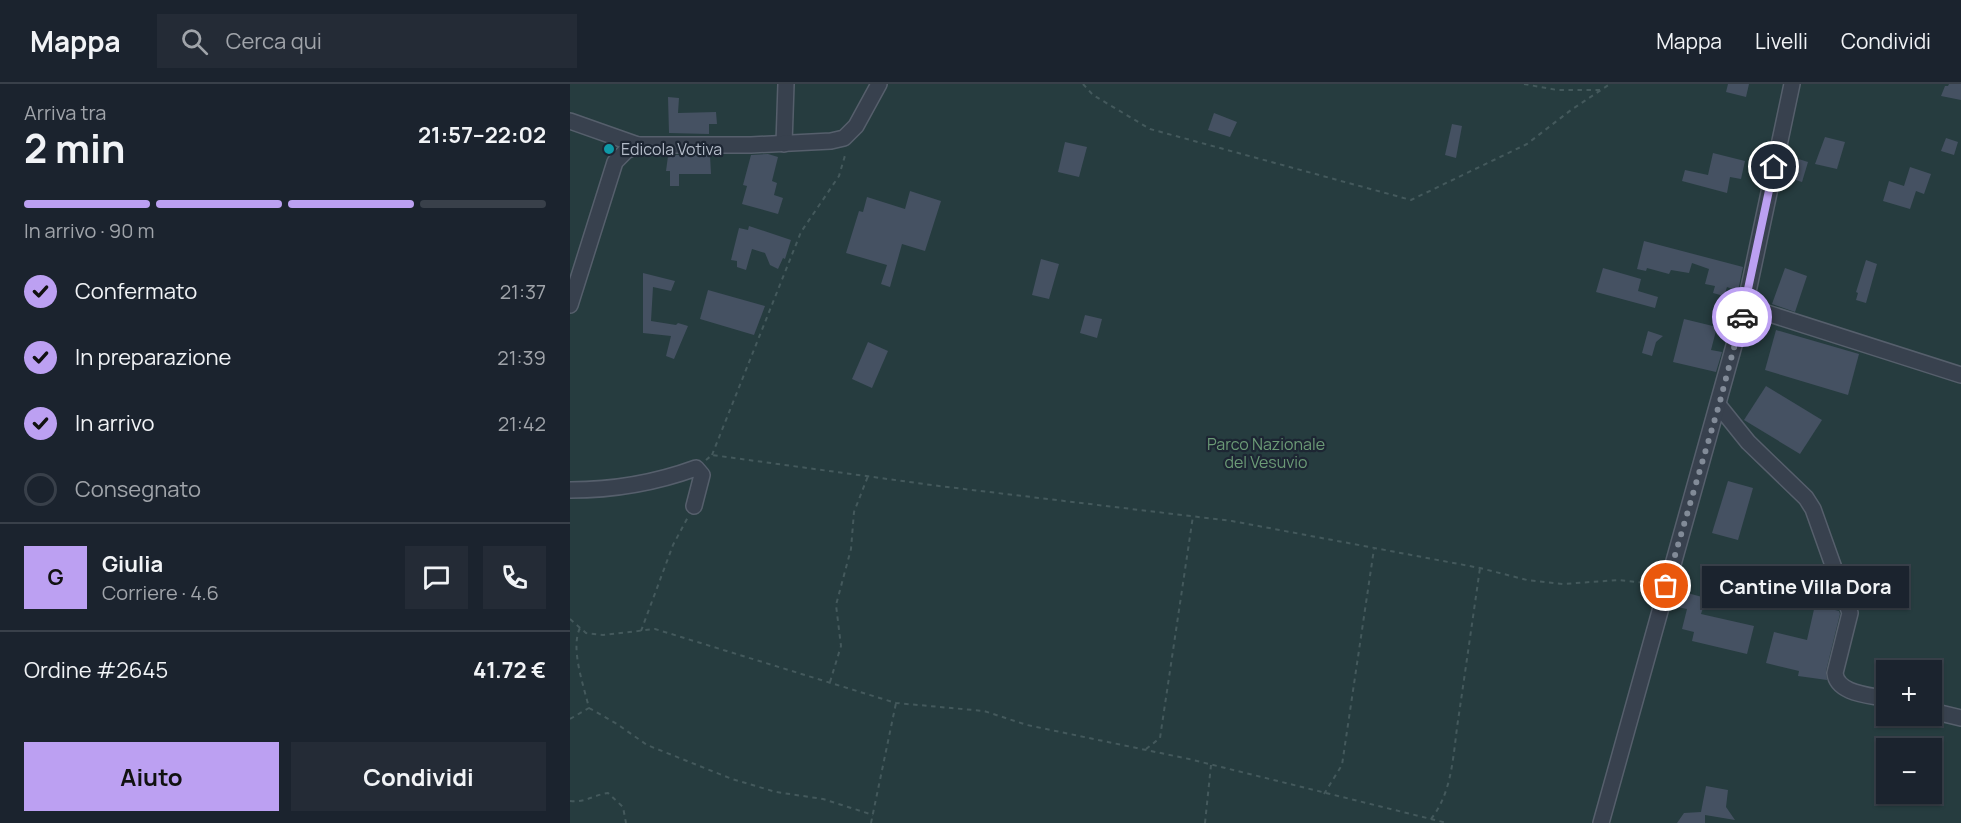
<!DOCTYPE html>
<html lang="it">
<meta charset="utf-8">
<style>
:root{--surface:#1b232e;--page:#242b36;--text:#f1f3f6;--muted:#a0a4aa;--line:#39404a;--accent:#bca0f2}
body{margin:0;font-family:Manrope,sans-serif;background:var(--page);color:var(--text);height:100vh;display:flex;flex-direction:column;font-size:22px;white-space:nowrap}
*{box-sizing:border-box;margin:0}
p{font-size:20px;color:var(--muted)}
.icon{flex:none;width:33px;height:33px;fill:none;stroke:currentColor;stroke-width:2;stroke-linecap:round;stroke-linejoin:round}
.map{position:relative;flex:1;overflow:hidden}
.panel{display:flex;flex-direction:column;background:var(--surface);width:570px}
.panel>*{flex:none}
.fabs{position:absolute;left:1306px;top:576px;display:grid;gap:12px}
.fabs a{display:grid;place-items:center;width:66px;height:66px;border-radius:0px;background:var(--surface);box-shadow:0 2px 4px #0004,0 0 0 2px var(--line);font-size:30px}
.pin{position:absolute;display:grid;place-items:center;width:51px;height:51px;color:#fff;margin:-26px;border:3px solid #fff;border-radius:50%;box-shadow:0 2px 6px #0007}
.courier{position:absolute;display:grid;place-items:center;width:60px;height:60px;margin:-30px;border:4px solid #bca0f2;border-radius:50%;background:#fff;color:#222;box-shadow:0 2px 8px #0007}
.bubble{position:absolute;height:42px;border-radius:0px;background:var(--surface);box-shadow:0 2px 4px #0004,0 0 0 2px var(--line);font-size:20px;font-weight:700;line-height:42px;text-align:center}
.overview em{font-style:normal;font-weight:700}
.overview div{display:flex;flex-direction:column-reverse}
.overview{display:flex;align-items:center;justify-content:space-between;height:102px;padding:0 24px}
h1{font-size:39px;font-weight:700;line-height:45px}
.bar{display:grid;grid-template-columns:repeat(4,1fr);gap:9px 6px;align-content:center;height:72px;padding:0 24px}
.bar i{height:8px;border-radius:4px;background:var(--line)}
.bar .on{background:var(--accent)}
.bar p{grid-column:span 4}
.line{display:flex;align-items:center;gap:15px;padding:0 24px;border-top:2px solid var(--line)}
.line div{flex:1}
.round{display:grid;place-items:center;flex:none;width:63px;height:63px;border-radius:0px;background:var(--page)}
ol{padding:0 24px;list-style:none}
li{display:flex;align-items:center;gap:18px;height:66px}
li p{margin-inline-start:auto}
li .icon{padding:6px;border-radius:50%;background:var(--accent);color:#111;stroke-width:4}
li:last-child{color:var(--muted)}
li i{width:33px;height:33px;border:3px solid var(--line);border-radius:50%}
.action{display:flex;gap:12px;margin-top:auto;padding:12px 24px}
.action a{flex:1;height:69px;border-radius:0px;background:var(--accent);color:#111;font-size:24px;font-weight:700;line-height:69px;text-align:center}
.action a+a{background:var(--page);color:var(--text)}
header{display:flex;align-items:center;gap:36px;box-sizing:border-box;height:84px;padding:0 30px;background:var(--surface);border-bottom:2px solid var(--line)}
header strong{font-size:28px}
nav{display:flex;gap:33px;margin-inline-start:auto;font-size:21px}
.search{width:420px;height:54px;background:var(--page);display:flex;align-items:center;gap:15px;box-sizing:border-box;padding:0 21px;border-radius:0px;color:var(--muted);font-size:22px}
main{display:flex;flex:1;min-height:0}
.map>svg:first-child{display:block}
.green{fill:#263c3f;fill-rule:evenodd}
.building{fill:#455162}
.lines{fill:none;stroke-linecap:round;stroke-linejoin:round}
.minor-casing{stroke:#565f6c;stroke-width:18}
.path{stroke:#44595c;stroke-width:2;stroke-dasharray:4.5 4.5;stroke-linecap:butt}
.minor{stroke:#38414e;stroke-width:15}
.done{stroke:#828b98;stroke-width:6;stroke-dasharray:0 10.8}
.route{stroke:#bca0f2;stroke-width:8}
.culture-dot{fill:#0f9aa8;stroke:#1d2633;stroke-width:2}
.labels{text-anchor:middle;stroke-width:4.5;stroke-linejoin:round;paint-order:stroke}
.poi-label{font-size:16px;fill:#b4bcc9;stroke:#1d2633;text-anchor:start}
.park-label{font-size:16px;fill:#6b9a76;stroke:#1d2633}
</style>
<header>
<strong>Mappa</strong>
<div class="search"><svg class="icon" aria-label="search" viewBox="0 0 24 24"><circle cx="10" cy="10" r="6"/><path d="M15 15l6 6"/></svg>Cerca qui</div>
<nav><a>Mappa</a><a>Livelli</a><a>Condividi</a></nav>
</header>
<main>
<section class="panel">
<div class="overview"><div><h1>2 min</h1><p>Arriva tra</p></div><em>21:57–22:02</em></div>
<div class="bar"><i class="on"></i><i class="on"></i><i class="on"></i><i></i><p>In arrivo · 90 m</p></div>
<ol>
<li><svg class="icon" aria-label="check" viewBox="0 0 24 24"><path d="M5 12l5 5 9-10"/></svg>Confermato<p>21:37</p></li>
<li><svg class="icon" aria-label="check" viewBox="0 0 24 24"><path d="M5 12l5 5 9-10"/></svg>In preparazione<p>21:39</p></li>
<li><svg class="icon" aria-label="check" viewBox="0 0 24 24"><path d="M5 12l5 5 9-10"/></svg>In arrivo<p>21:42</p></li>
<li><i></i>Consegnato</li>
</ol>
<div class="line" style="height:108px"><b class="round" style="background:var(--accent);color:#111">G</b><div><b>Giulia</b><p>Corriere · 4.6</p></div><a class="round"><svg class="icon" aria-label="chat" viewBox="0 0 24 24"><path d="M4 5h16v11H9l-5 4z"/></svg></a><a class="round"><svg class="icon" aria-label="phone" viewBox="0 0 24 24"><path d="M5 4h4l2 5-3 2q2 4 5 5l2-3 5 2v4C11 20 4 13 5 4z"/></svg></a></div>
<div class="line" style="height:78px"><div>Ordine #2645</div><b>41.72 €</b></div>
<div class="action"><a>Aiuto</a><a>Condividi</a></div>
</section>
<div class="map">
<svg width="1391" height="739" viewBox="0 0 1391 739">
<rect width="100%" height="100%" fill="#242f3e"/>
<path class="green" d="M0 0H1391V739H0ZM1317 586H1362V632H1317ZM1317 664H1362V710H1317Z"/>
<g class="building">
<path d="M1158 0H1179L1176 13 1156 8Z"/>
<path d="M1379 0H1391V16L1371 12 1375 2H1378Z"/>
<path d="M98 13 109 14 108 29 146 28 147 40H139V50L99 49Z"/>
<path d="M644 29 667 38 660 53 638 46Z"/>
<path d="M882 40 892 42 886 74 875 71Z"/>
<path d="M1255 53 1275 58 1267 85 1245 80Z"/>
<path d="M1376 54 1388 58 1384 71 1371 67Z"/>
<path d="M495 58 517 63 509 93 488 88Z"/>
<path d="M1143 69 1175 77 1171 95 1160 93 1157 109 1112 97 1115 86 1138 91Z"/>
<path d="M198 70 208 73 202 97 207 99 204 111 213 114 208 130 172 120 177 102 173 101 181 71Z"/>
<path d="M106 71H140L141 90H109V102H100V87H96L98 72Z"/>
<path d="M1219 72 1238 78 1232 98 1213 92Z"/>
<path d="M1340 83 1361 90 1354 110 1346 107 1340 125 1313 117 1319 97 1334 102Z"/>
<path d="M340 107 371 117 355 167 332 160 320 203 311 200 317 181 276 169 289 127 293 128 297 113 335 125Z"/>
<path d="M179 142 221 156 215 175 213 174 208 185 200 181 195 169 182 165 176 186 167 183V177L161 176 169 144 178 146Z"/>
<path d="M1074 157 1173 183 1168 207 1157 203 1154 212 1143 209 1145 202 1135 200 1139 185 1122 179 1119 189 1101 186 1099 190 1077 184 1076 187 1067 185Z"/>
<path d="M471 175 489 180 479 215 462 211Z"/>
<path d="M1296 176 1307 180 1296 219 1286 216 1288 209 1286 208Z"/>
<path d="M1033 184 1071 195 1068 207 1088 213 1085 224 1026 208Z"/>
<path d="M1215 184 1237 192 1225 228 1202 220Z"/>
<path d="M73 189 105 197 101 207 83 203 81 237 106 241 108 239 118 242 104 275 96 272 101 252 73 249Z"/>
<path d="M138 206 195 222 184 251 130 235Z"/>
<path d="M515 231 532 235 527 254 510 249Z"/>
<path d="M1114 235 1147 243 1141 266 1152 268 1146 288 1103 278Z"/>
<path d="M1206 246 1289 270 1278 311 1195 286Z"/>
<path d="M1078 247 1093 252 1086 258 1082 272 1072 269Z"/>
<path d="M298 258 318 267 302 304 282 295Z"/>
<path d="M1196 302 1252 336 1230 370 1174 336Z"/>
<path d="M1158 397 1183 404 1168 456 1142 449Z"/>
<path d="M1106 506 1136 514 1131 530 1184 542 1177 570 1122 557 1124 548 1112 545 1117 525 1102 522Z"/>
<path d="M1245 521 1269 527 1270 530 1256 587 1257 596 1228 592 1229 587 1196 579 1204 548 1237 556Z"/>
<path d="M1136 702 1158 706 1156 723 1165 736 1135 731V739H1107L1114 729 1131 728Z"/>
</g>
<g class="lines">
<g class="minor-casing">
<g id="minor">
<path d="M0 37 68 61"/>
<path d="M214 60 216 0"/>
<path d="M0 221 45 78 56 67 68 61H181L261 57 274 54 286 42 309 0"/>
<path d="M1175 222 1391 291"/>
<path d="M1149 322 1178 358 1236 414 1243 425 1280 529 1265 589C1267 610 1300 611 1317 615"/>
<path d="M0 406C44 406 85 399 126 384L132 391 124 422"/>
<path d="M1362 627 1391 634"/>
<path d="M1031 739 1175 222 1222 0"/>
</g>
</g>
<g class="path">
<path d="M513 0 523 11 580 45 841 116 957 60 1001 26 1040 0"/>
<path d="M954 0 987 6H1032"/>
<path d="M142 371 231 148 269 92 276 68"/>
<path d="M136 376 142 371 369 402 662 437 910 484 957 496 993 500 1049 496 1083 500"/>
<path d="M0 535 16 549 33 551 85 545 326 619 414 627 457 641 619 675 877 739"/>
<path d="M71 547 103 461 118 433"/>
<path d="M260 598 271 562 266 521 281 465 284 428 298 392"/>
<path d="M19 624 47 640 77 661 162 695 206 708 253 715 303 731"/>
<path d="M0 635 19 624C14 603 0 564 10 544"/>
<path d="M576 665 590 654 623 432"/>
<path d="M754 710 772 681 804 465"/>
<path d="M0 717C15 719 23 711 38 709L53 723 56 739"/>
<path d="M861 735C884 706 883 666 889 630 896 582 903 533 910 484"/>
<path d="M301 739 326 619"/>
<path d="M635 739 641 681"/>
</g>
<use href="#minor" class="minor"/>
</g>
<g class="lines">
<path class="done" d="M1096 502 1149 321 1172 233"/>
<path class="route" d="M1172 233 1204 83"/>
</g>
<circle class="culture-dot" cx="39" cy="65" r="6"/>
<g class="labels">
<g class="poi-label">
<text x="51" y="71">Edicola Votiva</text>
</g>
<g class="park-label">
<text x="696" y="366">Parco Nazionale<tspan x="696" dy="18">del Vesuvio</tspan></text>
</g>
</g>
</svg>
<div class="fabs">
<a>+</a>
<a>−</a>
</div>
<div class="pin" style="left:1096px;top:502px;background:#ea580c"><svg class="icon" aria-label="bag" viewBox="0 0 24 24"><path d="M5 8h14l-1 12H6zM9 8a3 3 0 0 1 6 0"/></svg></div>
<div class="pin" style="left:1204px;top:83px;background:#1f2937"><svg class="icon" aria-label="home" viewBox="0 0 24 24"><path d="M3 11l9-7 9 7M6 9v11h12V9"/></svg></div>
<div class="courier" style="left:1172px;top:233px"><svg class="icon" aria-label="car" viewBox="0 0 24 24"><path d="M5 17H2v-5l4-1 3-4h7l3 4 3 1v5h-3M9 17h6M6 11h13"/><circle cx="7" cy="17" r="2"/><circle cx="17" cy="17" r="2"/></svg></div>
<div class="bubble" style="left:1132px;top:482px;width:207px">Cantine Villa Dora</div>
</div>
</main>
